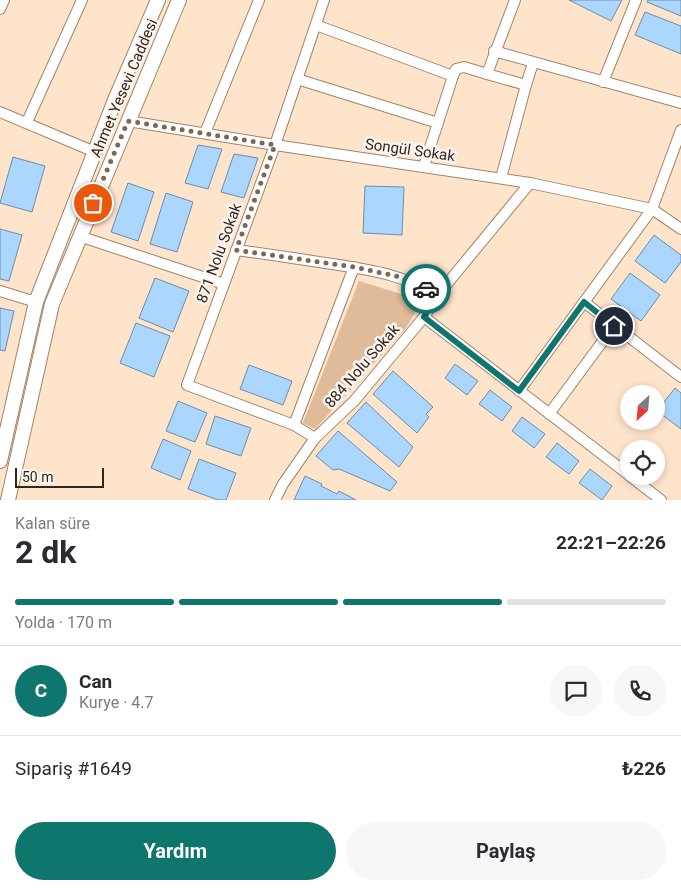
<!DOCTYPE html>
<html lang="tr">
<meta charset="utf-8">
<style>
:root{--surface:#fff;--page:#f7f7f7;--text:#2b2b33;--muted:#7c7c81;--line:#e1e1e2;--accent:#0f766e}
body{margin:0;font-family:Roboto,sans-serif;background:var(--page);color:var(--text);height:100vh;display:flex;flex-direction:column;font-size:19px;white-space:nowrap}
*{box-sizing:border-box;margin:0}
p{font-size:16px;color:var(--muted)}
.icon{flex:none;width:28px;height:28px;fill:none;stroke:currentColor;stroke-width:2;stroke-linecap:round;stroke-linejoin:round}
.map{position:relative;height:500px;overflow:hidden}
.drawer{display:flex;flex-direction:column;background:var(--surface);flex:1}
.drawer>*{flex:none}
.needle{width:32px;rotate:206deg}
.fabs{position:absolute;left:620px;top:385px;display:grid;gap:10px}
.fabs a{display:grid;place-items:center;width:45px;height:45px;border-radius:50%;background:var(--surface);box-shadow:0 2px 8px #0003;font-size:25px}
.scale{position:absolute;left:15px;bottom:12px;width:89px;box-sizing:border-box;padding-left:5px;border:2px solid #32261a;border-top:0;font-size:14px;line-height:18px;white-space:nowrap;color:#32261a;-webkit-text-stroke:4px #fcf5ef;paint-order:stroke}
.pin{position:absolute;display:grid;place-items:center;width:42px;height:42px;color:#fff;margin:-21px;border:2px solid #fff;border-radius:50%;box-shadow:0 1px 5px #0007}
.courier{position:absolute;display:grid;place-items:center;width:50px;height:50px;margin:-25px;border:4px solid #0f766e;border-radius:50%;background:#fff;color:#222;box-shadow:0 1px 6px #0007}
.overview em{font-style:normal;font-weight:700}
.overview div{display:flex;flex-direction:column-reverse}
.overview{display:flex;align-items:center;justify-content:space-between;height:85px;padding:0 15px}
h1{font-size:32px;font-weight:700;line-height:38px}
.bar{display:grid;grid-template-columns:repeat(4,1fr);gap:8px 5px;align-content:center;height:60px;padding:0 15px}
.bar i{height:6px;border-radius:4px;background:var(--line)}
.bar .current{background:var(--accent)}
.bar p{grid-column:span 4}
.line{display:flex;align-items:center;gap:12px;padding:0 15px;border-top:1px solid var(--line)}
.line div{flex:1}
.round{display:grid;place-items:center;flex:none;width:52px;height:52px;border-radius:26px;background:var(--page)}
.cta{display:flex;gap:10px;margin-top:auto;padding:10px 15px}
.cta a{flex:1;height:58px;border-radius:30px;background:var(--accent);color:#fff;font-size:20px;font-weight:700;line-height:58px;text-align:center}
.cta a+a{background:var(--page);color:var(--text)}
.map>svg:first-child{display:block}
.green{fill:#dfbb99}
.building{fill:#abd7fe;stroke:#6d8ca7}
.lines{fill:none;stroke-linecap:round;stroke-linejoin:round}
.minor-casing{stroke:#a18367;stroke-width:12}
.secondary-casing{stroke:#a18367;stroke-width:16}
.minor{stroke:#fff;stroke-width:10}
.secondary{stroke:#fff;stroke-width:14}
.done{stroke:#7a6858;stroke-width:5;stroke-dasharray:0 9}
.route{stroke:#0f766e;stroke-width:6}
.labels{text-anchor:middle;stroke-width:5;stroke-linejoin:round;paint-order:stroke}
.street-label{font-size:15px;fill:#32261a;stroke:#fcf5ef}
</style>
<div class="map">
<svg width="681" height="500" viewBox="0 0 681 500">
<rect width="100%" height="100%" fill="#ffe4cc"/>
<path class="green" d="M359 281 414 298 417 303 415 313 405 329 315 429 303 423Z"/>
<g class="building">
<path d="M569 0H622L611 21Z"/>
<path d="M648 0H681V16L647 2Z"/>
<path d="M645 12 681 26V54L635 35Z"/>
<path d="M198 145 222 149 208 189 185 183Z"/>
<path d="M234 154 258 158 244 198 221 192Z"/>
<path d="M13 157 45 166 32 212 0 203Z"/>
<path d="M128 183 154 192 138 241 111 232Z"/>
<path d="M365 186 404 187 402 235 363 233Z"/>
<path d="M166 193 193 202 177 252 150 244Z"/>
<path d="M0 229 22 235 9 281 0 279Z"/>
<path d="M654 235 681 255V262L665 283 635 261Z"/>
<path d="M630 273 660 295 641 321 611 299Z"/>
<path d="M155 278 189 291 173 332 139 318Z"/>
<path d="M0 308 14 311 5 351 0 350Z"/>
<path d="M136 323 170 336 154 377 120 363Z"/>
<path d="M455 364 478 381 467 395 445 378Z"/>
<path d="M249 365 292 381 283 405 240 389Z"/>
<path d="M393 371 433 407 426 414 429 417 417 433 373 394Z"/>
<path d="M675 388 681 393V429L657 411Z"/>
<path d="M490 390 512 407 502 421 479 404Z"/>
<path d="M178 401 207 413 195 442 166 431Z"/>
<path d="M366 402 413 447 399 467 347 423Z"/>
<path d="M215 416 251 428 241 456 206 444Z"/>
<path d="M522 417 545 434 534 448 512 431Z"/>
<path d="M338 431 397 482 390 491 339 469 333 470 316 456Z"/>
<path d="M163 439 191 451 180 480 151 468Z"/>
<path d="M557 443 579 461 569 474 546 457Z"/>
<path d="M199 459 236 473 226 500H218L188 489Z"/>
<path d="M590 469 612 486 602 500 579 483Z"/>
<path d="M305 476 322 484 321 486 337 494 339 491 356 500H294Z"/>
</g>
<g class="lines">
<g class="minor-casing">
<g id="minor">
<path d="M0 9 4 0"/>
<path d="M316 25 453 76 424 166"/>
<path d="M494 51 681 103"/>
<path d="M453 76 456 69 464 67 487 74"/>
<path d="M297 79 438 123"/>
<path d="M603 82 636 0"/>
<path d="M526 85 533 63"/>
<path d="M0 112 95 152"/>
<path d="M128 121 275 145 530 183 652 209 681 229"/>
<path d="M27 122 82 0"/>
<path d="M205 133 259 0"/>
<path d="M501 178 526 85 487 74 515 0"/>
<path d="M79 236 224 284"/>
<path d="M236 250C268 254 300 259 332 264 371 270 402 274 437 296"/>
<path d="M0 291 36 302"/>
<path d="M584 302 681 377"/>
<path d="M424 317 629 475"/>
<path d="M519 391 652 209 681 130"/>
<path d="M549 414 614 326"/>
<path d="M294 425 354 267"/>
<path d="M315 438 294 425 187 385 275 145 324 0"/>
<path d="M630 476 661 500"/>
<path d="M275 500 283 484 315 438 355 400 424 317 437 296 530 183"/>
</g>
</g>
<g class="secondary-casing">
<g id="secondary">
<path d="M0 461 36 302 115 100 158 0"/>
<path d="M8 500 52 304 179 0"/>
</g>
</g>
<use href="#minor" class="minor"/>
<use href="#secondary" class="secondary"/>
</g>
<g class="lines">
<path class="done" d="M93 203 128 121 275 145 236 250 354 267 396 276 426 289"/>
<path class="route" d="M426 289 437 296 424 317 519 391 584 302 614 326"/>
</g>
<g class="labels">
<g class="street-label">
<text transform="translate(124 88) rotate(-67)" y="5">Ahmet Yesevi Caddesi</text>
<text transform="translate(410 150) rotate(8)" y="5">Songül Sokak</text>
<text transform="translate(219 253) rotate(-70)" y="5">871 Nolu Sokak</text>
<text transform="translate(362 366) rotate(-49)" y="5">884 Nolu Sokak</text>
</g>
</g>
</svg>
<div class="fabs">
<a><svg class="needle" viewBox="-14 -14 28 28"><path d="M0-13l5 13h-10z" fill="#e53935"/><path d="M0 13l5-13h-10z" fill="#7c7c81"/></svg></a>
<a><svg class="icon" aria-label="locate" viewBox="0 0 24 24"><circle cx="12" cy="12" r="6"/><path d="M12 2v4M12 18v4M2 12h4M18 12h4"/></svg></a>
</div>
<div class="scale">50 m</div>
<div class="pin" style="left:93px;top:203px;background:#ea580c"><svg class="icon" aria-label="bag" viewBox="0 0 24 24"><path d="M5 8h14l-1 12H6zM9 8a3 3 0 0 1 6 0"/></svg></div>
<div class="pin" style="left:614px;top:326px;background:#1f2937"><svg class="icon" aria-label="home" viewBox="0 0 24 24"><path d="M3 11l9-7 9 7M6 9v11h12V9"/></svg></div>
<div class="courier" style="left:426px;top:289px"><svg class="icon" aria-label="car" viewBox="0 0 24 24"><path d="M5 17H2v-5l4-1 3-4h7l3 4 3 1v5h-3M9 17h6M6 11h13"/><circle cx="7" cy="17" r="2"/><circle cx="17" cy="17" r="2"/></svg></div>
</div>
<section class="drawer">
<div class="overview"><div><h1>2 dk</h1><p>Kalan süre</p></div><em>22:21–22:26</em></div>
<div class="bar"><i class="current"></i><i class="current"></i><i class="current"></i><i></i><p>Yolda · 170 m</p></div>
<div class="line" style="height:90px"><b class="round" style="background:var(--accent);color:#fff">C</b><div><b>Can</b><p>Kurye · 4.7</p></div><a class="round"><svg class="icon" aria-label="chat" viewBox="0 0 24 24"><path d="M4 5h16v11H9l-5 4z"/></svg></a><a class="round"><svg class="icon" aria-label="phone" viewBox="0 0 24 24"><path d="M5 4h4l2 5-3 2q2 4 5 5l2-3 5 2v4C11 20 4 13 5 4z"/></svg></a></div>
<div class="line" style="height:65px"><div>Sipariş #1649</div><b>₺226</b></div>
<div class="cta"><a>Yardım</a><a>Paylaş</a></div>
</section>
